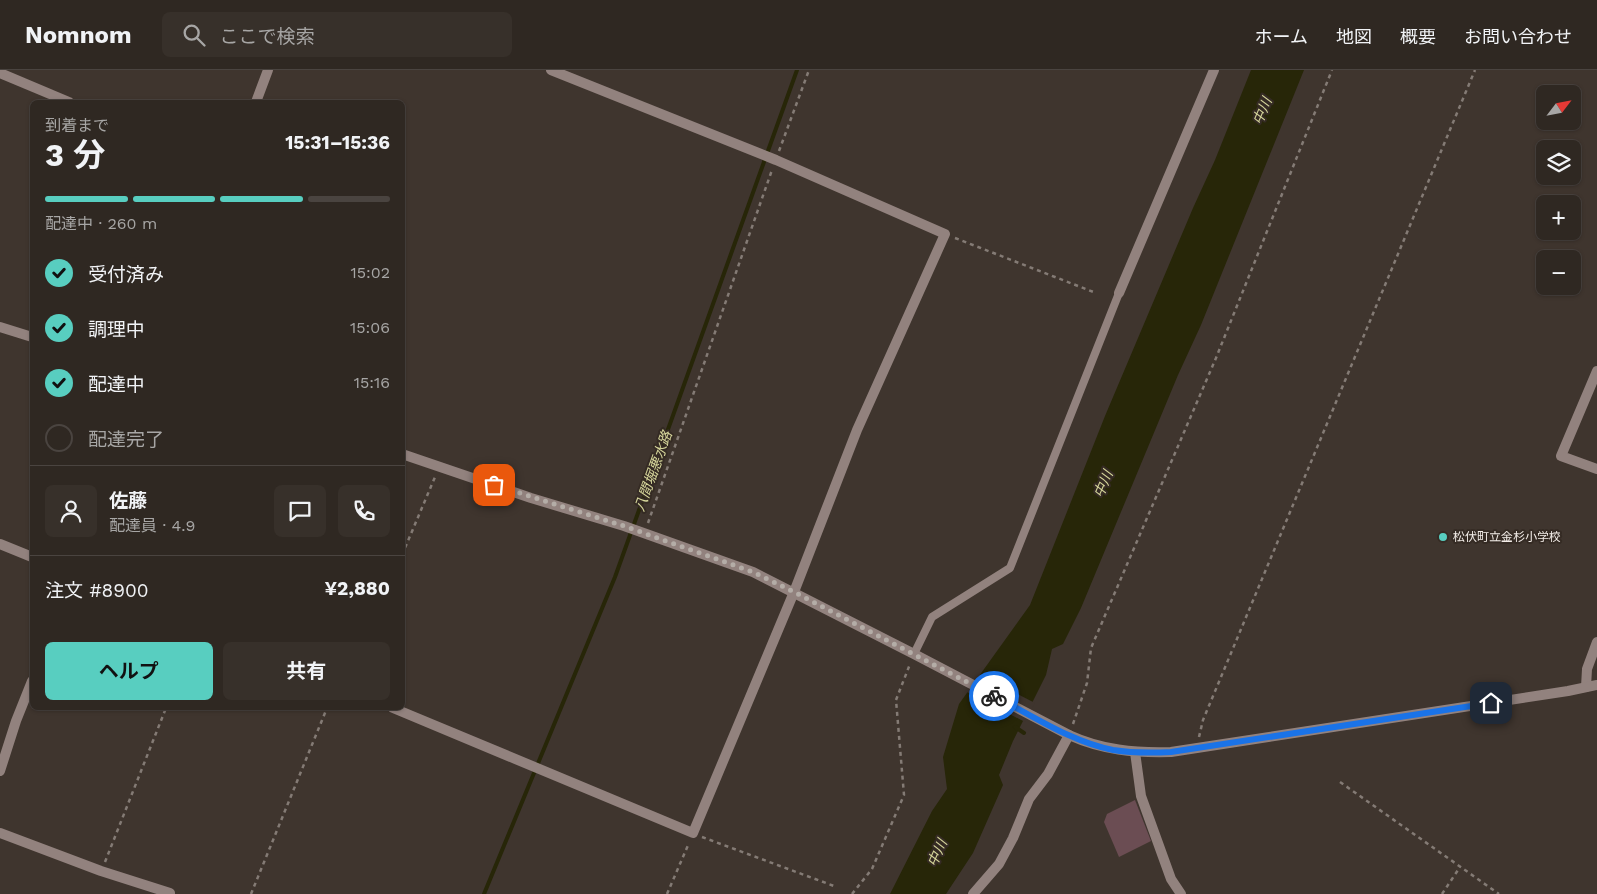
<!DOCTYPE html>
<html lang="ja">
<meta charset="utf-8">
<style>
:root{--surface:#2f2822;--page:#37302a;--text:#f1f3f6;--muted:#a7a6a5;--line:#4a4440;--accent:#58cec0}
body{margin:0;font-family:"Work Sans","Noto Sans JP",sans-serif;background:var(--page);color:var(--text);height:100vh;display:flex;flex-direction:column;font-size:19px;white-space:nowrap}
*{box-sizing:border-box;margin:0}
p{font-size:16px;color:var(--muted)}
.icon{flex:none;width:28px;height:28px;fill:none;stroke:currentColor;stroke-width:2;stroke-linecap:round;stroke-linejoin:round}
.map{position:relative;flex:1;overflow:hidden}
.details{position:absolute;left:30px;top:30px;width:375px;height:610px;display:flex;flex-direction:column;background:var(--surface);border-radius:8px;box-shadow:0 1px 4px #0004,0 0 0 1px var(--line)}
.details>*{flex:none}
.needle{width:32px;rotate:58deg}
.fabs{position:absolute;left:1536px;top:15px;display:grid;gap:10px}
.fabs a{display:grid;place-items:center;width:45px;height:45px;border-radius:8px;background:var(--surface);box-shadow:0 1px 4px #0004,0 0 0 1px var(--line);font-size:25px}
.pin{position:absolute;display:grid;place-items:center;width:42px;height:42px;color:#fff;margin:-21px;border-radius:10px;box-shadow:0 2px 8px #0006}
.courier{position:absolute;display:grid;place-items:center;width:50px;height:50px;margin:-25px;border:4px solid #1a73e8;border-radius:50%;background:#fff;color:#222;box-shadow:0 1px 6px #0007}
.head em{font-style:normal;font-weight:700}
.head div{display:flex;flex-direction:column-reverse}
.head{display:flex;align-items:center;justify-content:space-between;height:85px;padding:0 15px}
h1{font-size:32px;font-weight:700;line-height:38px}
.bar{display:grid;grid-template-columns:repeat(4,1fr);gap:8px 5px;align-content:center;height:60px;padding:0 15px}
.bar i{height:6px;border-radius:4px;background:var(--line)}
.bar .active{background:var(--accent)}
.bar p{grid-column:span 4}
.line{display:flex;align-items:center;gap:12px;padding:0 15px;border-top:1px solid var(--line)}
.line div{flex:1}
.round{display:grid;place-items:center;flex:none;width:52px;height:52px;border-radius:8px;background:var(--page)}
ol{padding:0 15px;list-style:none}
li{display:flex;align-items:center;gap:15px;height:55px}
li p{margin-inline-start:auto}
li .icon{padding:5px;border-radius:50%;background:var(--accent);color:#111;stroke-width:4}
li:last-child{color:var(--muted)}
li i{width:28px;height:28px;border:2px solid var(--line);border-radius:50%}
.primary-button{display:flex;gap:10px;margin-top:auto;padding:10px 15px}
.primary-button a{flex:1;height:58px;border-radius:8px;background:var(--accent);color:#111;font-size:20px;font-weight:700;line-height:58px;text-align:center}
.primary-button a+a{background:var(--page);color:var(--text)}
header{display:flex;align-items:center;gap:30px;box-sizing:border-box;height:70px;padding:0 25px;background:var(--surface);border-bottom:1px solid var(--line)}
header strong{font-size:24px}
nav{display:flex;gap:28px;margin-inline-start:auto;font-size:18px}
.search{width:350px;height:45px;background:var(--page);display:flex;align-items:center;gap:12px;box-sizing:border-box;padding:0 18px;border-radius:8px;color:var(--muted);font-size:19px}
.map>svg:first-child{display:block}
.green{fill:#6b4d53}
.water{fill:#272608}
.pier{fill:#3f352e}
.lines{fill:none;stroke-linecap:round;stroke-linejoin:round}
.stream{stroke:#272608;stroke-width:4}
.path{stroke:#847b75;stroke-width:2.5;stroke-dasharray:4 4;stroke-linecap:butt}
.service{stroke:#92827e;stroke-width:8}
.minor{stroke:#92827e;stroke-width:10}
.tertiary{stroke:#92827e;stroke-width:10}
.done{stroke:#b4ada7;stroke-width:5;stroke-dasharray:0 9}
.route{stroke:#1a73e8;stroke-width:6}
.poi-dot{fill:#58cec0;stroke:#352b24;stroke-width:2}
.labels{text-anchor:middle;stroke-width:4;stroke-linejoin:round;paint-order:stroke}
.poi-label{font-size:12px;fill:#f3ede8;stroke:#352b24;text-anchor:start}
.water-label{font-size:14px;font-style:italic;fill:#d6d69b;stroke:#352b24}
</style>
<header>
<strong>Nomnom</strong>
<div class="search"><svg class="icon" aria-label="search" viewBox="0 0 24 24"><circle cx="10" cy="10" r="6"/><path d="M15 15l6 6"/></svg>ここで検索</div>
<nav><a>ホーム</a><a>地図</a><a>概要</a><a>お問い合わせ</a></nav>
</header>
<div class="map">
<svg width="1597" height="824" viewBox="0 0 1597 824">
<rect width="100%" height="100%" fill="#3f352e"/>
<path class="green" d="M1135 730 1151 771 1119 787 1104 752 1107 744Z"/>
<path class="water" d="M1251 0H1304L1201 255 1178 305 1081 538 1063 574 1052 579 1046 605 1013 671 999 705 1003 715 973 783 946 824H890L932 741 947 719 943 687 959 634 1030 535 1105 346 1193 138 1215 90Z"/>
<path class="pier" d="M978 604 1035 633 1025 652 965 621Z"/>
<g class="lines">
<g class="stream">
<path d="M1015 657 1024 663"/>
<path d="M484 824 615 507 797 0"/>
</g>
<g class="path">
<path d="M779 81 809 0"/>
<path d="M955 168 1096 223"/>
<path d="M648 453 772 100"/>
<path d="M402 485 435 407"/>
<path d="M1073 654 1087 613 1091 578 1216 288 1332 0"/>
<path d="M1199 667 1203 650 1475 0"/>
<path d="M1340 712 1499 824"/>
<path d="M702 767 834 816"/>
<path d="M105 792 166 638"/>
<path d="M251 824 327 638"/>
<path d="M667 824 689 773"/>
<path d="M852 824 872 799 904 725 896 630 910 594"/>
<path d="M1442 824 1460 797"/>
</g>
<path class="service" d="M914 584 932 547 1010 498 1119 223"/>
<g class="minor">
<path d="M0 3 69 32"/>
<path d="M256 32 268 0"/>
<path d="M1119 223 1214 0"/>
<path d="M0 257 32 267"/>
<path d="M1597 301 1561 386 1597 399"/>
<path d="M0 474 32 487"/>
<path d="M1586 617 1587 599 1597 572"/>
<path d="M393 638 693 763 794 522 857 360 945 164 776 90 551 0"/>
<path d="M1135 682 1141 726 1171 809 1181 824"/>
<path d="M0 701 16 651 32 611"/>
<path d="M0 763 101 801 170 823"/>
<path d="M973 824 999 794 1013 768 1029 729 1048 704 1069 665"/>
</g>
<path class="tertiary" d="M402 384 531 428 624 456 753 502 914 584 1069 665C1102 680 1134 683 1171 682L1568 621 1597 615"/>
</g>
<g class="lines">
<path class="done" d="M494 415 624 456 753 502 794 522 994 626"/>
<path class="route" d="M994 626C1032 645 1071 672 1113 680 1132 683 1151 683 1171 682L1491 633"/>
</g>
<circle class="poi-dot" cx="1443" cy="467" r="5"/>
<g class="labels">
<g class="poi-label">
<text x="1453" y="471">松伏町立金杉小学校</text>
</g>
<g class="water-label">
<text transform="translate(1262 41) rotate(-67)" y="5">中川</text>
<text transform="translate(653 401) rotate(-70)" y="5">八間堀悪水路</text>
<text transform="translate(1103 414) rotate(-67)" y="5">中川</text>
<text transform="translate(937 783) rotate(-66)" y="5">中川</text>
</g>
</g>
</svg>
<div class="fabs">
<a><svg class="needle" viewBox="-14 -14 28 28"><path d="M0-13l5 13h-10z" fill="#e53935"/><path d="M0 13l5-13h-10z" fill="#a7a6a5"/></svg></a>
<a><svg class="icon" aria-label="layers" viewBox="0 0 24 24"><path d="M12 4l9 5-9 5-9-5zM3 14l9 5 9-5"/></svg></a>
<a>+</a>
<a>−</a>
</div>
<div class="pin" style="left:494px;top:415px;background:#ea580c"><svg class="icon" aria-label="bag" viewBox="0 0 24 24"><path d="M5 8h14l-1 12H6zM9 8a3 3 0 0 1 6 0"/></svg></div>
<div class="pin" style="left:1491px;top:633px;background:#1f2937"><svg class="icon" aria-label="home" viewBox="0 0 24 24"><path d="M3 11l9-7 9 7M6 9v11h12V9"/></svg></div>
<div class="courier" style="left:994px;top:626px"><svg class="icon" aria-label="bike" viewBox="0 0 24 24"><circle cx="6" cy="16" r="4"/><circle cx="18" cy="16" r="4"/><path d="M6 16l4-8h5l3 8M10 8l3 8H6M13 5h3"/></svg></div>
<section class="details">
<div class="head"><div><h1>3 分</h1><p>到着まで</p></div><em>15:31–15:36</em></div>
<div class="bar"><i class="active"></i><i class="active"></i><i class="active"></i><i></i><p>配達中 · 260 m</p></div>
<ol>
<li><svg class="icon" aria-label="check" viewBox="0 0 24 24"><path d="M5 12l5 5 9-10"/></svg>受付済み<p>15:02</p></li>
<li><svg class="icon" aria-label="check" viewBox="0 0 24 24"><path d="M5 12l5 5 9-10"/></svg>調理中<p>15:06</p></li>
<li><svg class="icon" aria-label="check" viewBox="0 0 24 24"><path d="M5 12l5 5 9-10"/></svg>配達中<p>15:16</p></li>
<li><i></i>配達完了</li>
</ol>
<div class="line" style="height:90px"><a class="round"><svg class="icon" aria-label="person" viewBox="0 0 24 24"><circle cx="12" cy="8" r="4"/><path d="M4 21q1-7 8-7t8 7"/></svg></a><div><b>佐藤</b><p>配達員 · 4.9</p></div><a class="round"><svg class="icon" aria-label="chat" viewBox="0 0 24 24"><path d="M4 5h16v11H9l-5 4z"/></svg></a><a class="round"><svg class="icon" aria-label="phone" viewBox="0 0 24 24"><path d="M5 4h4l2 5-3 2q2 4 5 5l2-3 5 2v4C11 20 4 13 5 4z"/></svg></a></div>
<div class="line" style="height:65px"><div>注文 #8900</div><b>¥2,880</b></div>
<div class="primary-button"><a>ヘルプ</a><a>共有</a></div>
</section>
</div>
